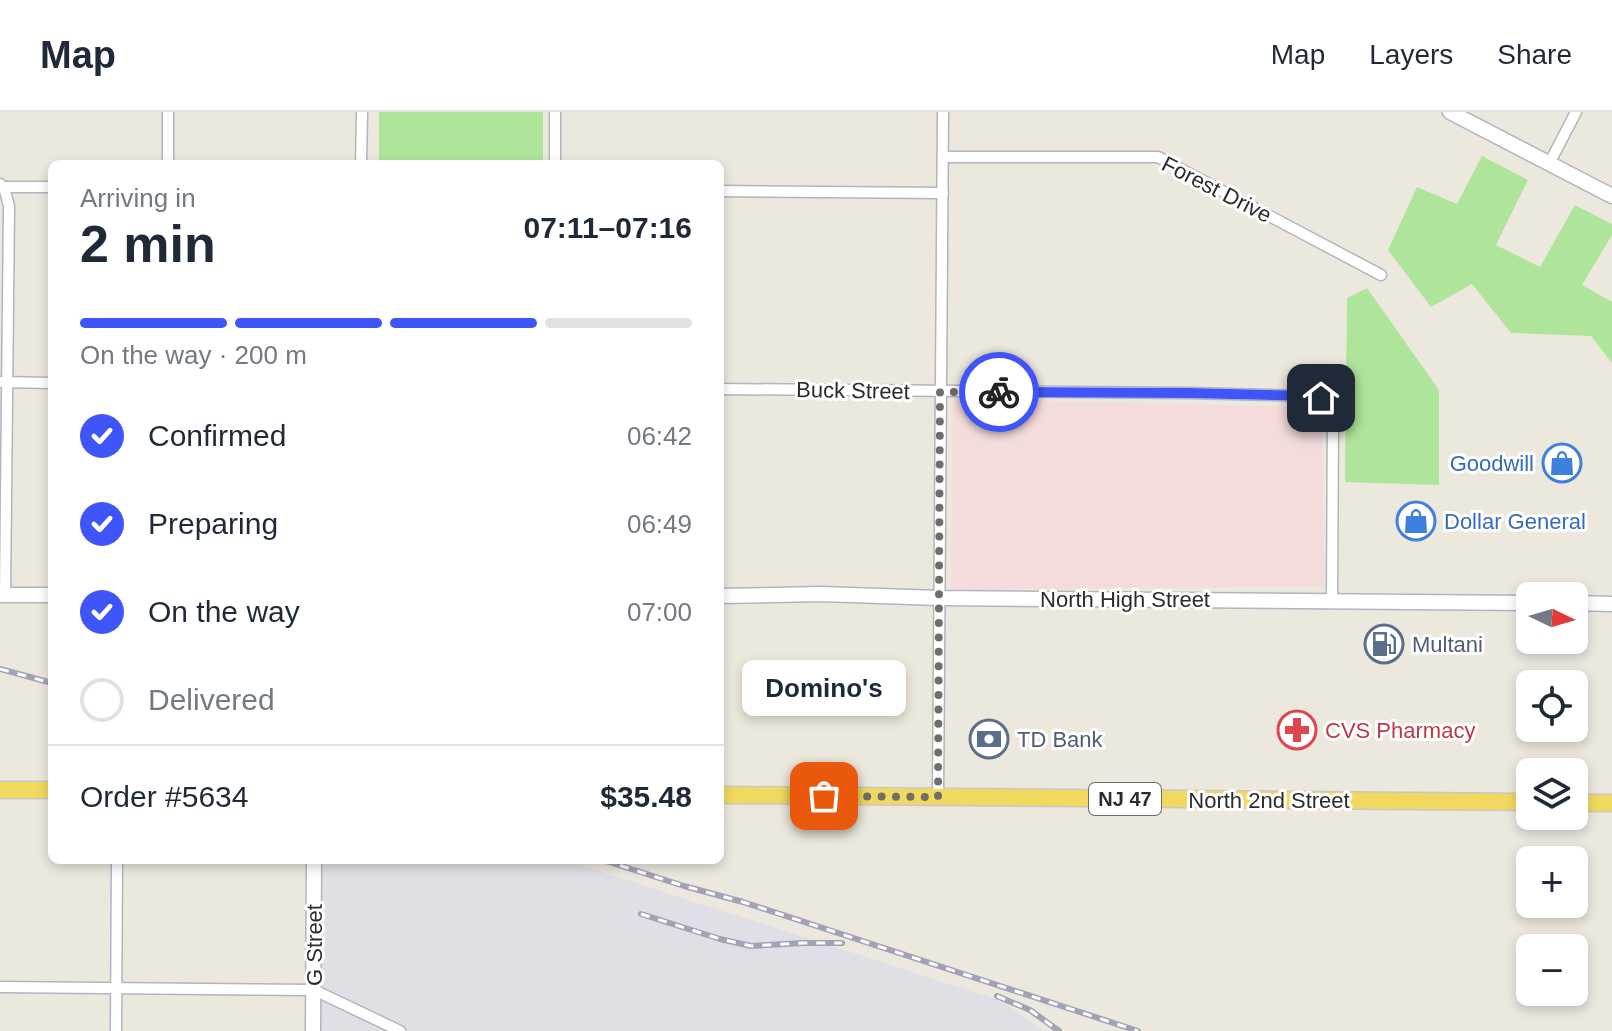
<!DOCTYPE html>
<meta charset="utf-8">
<style>
:root{--surface:#fff;--page:#f6f6f7;--text:#1f2937;--muted:#747a83;--line:#e0e1e3;--accent:#3f55f9}
body{margin:0;font-family:Helvetica,sans-serif;background:var(--page);color:var(--text);height:100vh;display:flex;flex-direction:column;font-size:30px;white-space:nowrap}
*{box-sizing:border-box;margin:0}
p{font-size:26px;color:var(--muted)}
.icon{flex:none;width:44px;height:44px;fill:none;stroke:currentColor;stroke-width:2;stroke-linecap:round;stroke-linejoin:round}
.map{position:relative;flex:1;overflow:hidden}
.sheet{position:absolute;left:48px;top:48px;width:676px;height:704px;display:flex;flex-direction:column;background:var(--surface);border-radius:12px;box-shadow:0 4px 12px #0003}
.sheet>*{flex:none}
.needle{width:52px;rotate:95deg}
.tools{position:absolute;left:1516px;top:470px;display:grid;gap:16px}
.tools a{display:grid;place-items:center;width:72px;height:72px;border-radius:12px;background:var(--surface);box-shadow:0 4px 12px #0003;font-size:40px}
.pin{position:absolute;display:grid;place-items:center;width:68px;height:68px;color:#fff;margin:-34px;border-radius:16px;box-shadow:0 4px 12px #0006}
.courier{position:absolute;display:grid;place-items:center;width:80px;height:80px;margin:-40px;border:6px solid #3f55f9;border-radius:50%;background:#fff;color:#222;box-shadow:0 2px 10px #0007}
.bubble{position:absolute;height:56px;border-radius:12px;background:var(--surface);box-shadow:0 4px 12px #0003;font-size:26px;font-weight:600;line-height:56px;text-align:center}
.overview em{font-style:normal;font-weight:600}
.overview div{display:flex;flex-direction:column-reverse}
.overview{display:flex;align-items:center;justify-content:space-between;height:136px;padding:0 32px}
h1{font-size:52px;font-weight:600;line-height:60px}
.bar{display:grid;grid-template-columns:repeat(4,1fr);gap:12px 8px;align-content:center;height:96px;padding:0 32px}
.bar i{height:10px;border-radius:6px;background:var(--line)}
.bar .on{background:var(--accent)}
.bar p{grid-column:span 4}
.line{display:flex;align-items:center;gap:20px;padding:0 32px;border-top:2px solid var(--line)}
.line div{flex:1}
ol{padding:0 32px;list-style:none}
li{display:flex;align-items:center;gap:24px;height:88px}
li p{margin-inline-start:auto}
li .icon{padding:8px;border-radius:50%;background:var(--accent);color:#fff;stroke-width:4}
li:last-child{color:var(--muted)}
li i{width:44px;height:44px;border:4px solid var(--line);border-radius:50%}
header{display:flex;align-items:center;gap:48px;box-sizing:border-box;height:112px;padding:0 40px;background:var(--surface);border-bottom:2px solid var(--line)}
header strong{font-size:38px}
nav{display:flex;gap:44px;margin-inline-start:auto;font-size:28px}
.map>svg:first-child{display:block}
.industrial{fill:#e1dfe6}
.medical{fill:#f4dcdc}
.green{fill:#afe49b}
.lines{fill:none;stroke-linecap:round;stroke-linejoin:round}
.street-casing{stroke:#b2b4bf;stroke-width:13}
.secondary-casing{stroke:#b2b4bf;stroke-width:17}
.primary-casing{stroke:#c8c8c8;stroke-width:19}
.street{stroke:#fff;stroke-width:10}
.secondary{stroke:#fff;stroke-width:14}
.primary{stroke:#f1d960;stroke-width:16}
.rail-casing{stroke:#a1a2b6;stroke-width:6}
.rail{stroke:#fff;stroke-width:3;stroke-dasharray:9;stroke-linecap:butt}
.done{stroke:#706e6a;stroke-width:8;stroke-dasharray:0 14.4}
.route{stroke:#3f55f9;stroke-width:10}
.labels{text-anchor:middle;stroke-width:6;stroke-linejoin:round;paint-order:stroke}
.shield{fill:#fff;stroke:#6b6b6b;stroke-width:2}
.shield-label{font-size:20px;font-weight:bold;fill:#2c2c2c}
.street-label{font-size:22px;fill:#2c2c2c;stroke:#fff}
.shop-label{font-size:22px;fill:#366cbe;stroke:#fff;text-anchor:end}
.service-label{font-size:22px;fill:#4e5e75;stroke:#fff;text-anchor:start}
.health-label{font-size:22px;fill:#be3a42;stroke:#fff;text-anchor:start}
</style>
<header>
<strong>Map</strong>
<nav><a>Map</a><a>Layers</a><a>Share</a></nav>
</header>
<div class="map">
<svg width="1612" height="919" viewBox="0 0 1612 919">
<rect width="100%" height="100%" fill="#ede8de"/>
<path class="industrial" d="M314 748H565L1002 889 1044 919H313Z"/>
<path class="medical" d="M953 287 1322 295 1324 474 951 478Z"/>
<g class="green">
<rect x="379" y="0" width="164" height="52"/>
<path d="M1482 44 1528 68 1496 133 1540 155 1575 93 1612 112V123L1582 173 1612 190V251L1591 224 1511 221 1472 172 1431 195 1388 138 1417 75 1457 92Z"/>
<path d="M1367 176 1439 278V373L1345 370 1347 186Z"/>
</g>
<g class="lines">
<g class="street-casing">
<g id="street">
<path d="M943 45H1158L1381 163"/>
<path d="M168 52V0"/>
<path d="M361 52 362 0"/>
<path d="M555 52V0"/>
<path d="M1549 52 1576 0"/>
<path d="M0 72 4 75 9 94 5 483"/>
<path d="M0 75H52"/>
<path d="M720 79 943 81"/>
<path d="M0 270 52 271"/>
<path d="M720 277 1189 281 1314 284C1323 287 1330 292 1333 300L1332 489"/>
<path d="M938 685 943 0"/>
<path d="M0 875 314 878 400 919"/>
<path d="M116 919 117 748"/>
</g>
</g>
<g class="secondary-casing">
<g id="secondary">
<path d="M1450 0 1612 84"/>
<path d="M0 483H52"/>
<path d="M720 484 821 482 940 486 1530 491"/>
<path d="M1574 491 1612 492"/>
<path d="M313 919 314 748"/>
</g>
</g>
<g class="primary-casing">
<g id="primary">
<path d="M0 678H52"/>
<path d="M720 683 1530 690"/>
<path d="M1574 691H1612"/>
</g>
</g>
<use href="#street" class="street"/>
<use href="#secondary" class="secondary"/>
<use href="#primary" class="primary"/>
<g class="rail-casing">
<g id="rail">
<path d="M0 557 52 571"/>
<path d="M603 748 684 774 743 790 1138 919"/>
<path d="M641 802 720 827 751 834 803 831H842"/>
<path d="M997 884 1030 898 1059 919"/>
</g>
</g>
<use href="#rail" class="rail"/>
</g>
<g class="lines">
<path class="done" d="M824 684 938 685 940 280H999"/>
<path class="route" d="M999 280 1189 281 1314 284 1321 286"/>
</g>
<defs>
<g id="shop-ring" transform="scale(2)"><circle r="9.5" fill="#fff" stroke="#3f7fe0" stroke-width="1.5"/><path d="M-5-2.5h2.3a2.7 3.5 0 0 1 5.4 0H5L5.5 6h-11ZM-1.5-2.5h3a1.5 2.3 0 0 0-3 0Z" fill="#3f7fe0"/></g>
<g id="fuel-ring" transform="scale(2)"><circle r="9.5" fill="#fff" stroke="#5c6f8a" stroke-width="1.5"/><path d="M-5.5-6h7V0h2V4h1.3V-2.5L3-4.5l.8-.8L6-3V5H2.5V1h-1V6h-7ZM-4.2-4.7v3.2H.2V-4.7Z" fill="#5c6f8a"/></g>
<g id="pharmacy-ring" transform="scale(2)"><circle r="9.5" fill="#fff" stroke="#e0444e" stroke-width="1.5"/><path d="M-2-6h4v4h4v4h-4v4h-4v-4h-4v-4h4Z" fill="#e0444e"/></g>
<g id="bank-ring" transform="scale(2)"><circle r="9.5" fill="#fff" stroke="#5c6f8a" stroke-width="1.5"/><path d="M-6-4H6V4H-6ZM0-2.3a2.3 2.3 0 1 0 0 4.6a2.3 2.3 0 1 0 0-4.6Z" fill="#5c6f8a"/></g>
</defs>
<g fill-rule="evenodd">
<use href="#shop-ring" x="1562" y="351"/>
<use href="#shop-ring" x="1416" y="409"/>
<use href="#fuel-ring" x="1384" y="532"/>
<use href="#pharmacy-ring" x="1297" y="618"/>
<use href="#bank-ring" x="989" y="627"/>
</g>
<g class="labels">
<rect class="shield" x="1089" y="671" width="72" height="32" rx="6"/>
<g class="shield-label">
<text x="1125" y="694">NJ 47</text>
</g>
<g class="street-label">
<text transform="translate(1217 77) rotate(27)" y="8">Forest Drive</text>
<text transform="translate(853 278) rotate(1)" y="8">Buck Street</text>
<text x="1125" y="495">North High Street</text>
<text x="1269" y="696">North 2nd Street</text>
<text transform="translate(314 833) rotate(-90)" y="8">G Street</text>
</g>
<g class="shop-label">
<text x="1534" y="359">Goodwill</text>
<text x="1444" y="417" text-anchor="start">Dollar General</text>
</g>
<g class="service-label">
<text x="1412" y="540">Multani</text>
<text x="1017" y="635">TD Bank</text>
</g>
<g class="health-label">
<text x="1325" y="626">CVS Pharmacy</text>
</g>
</g>
</svg>
<div class="tools">
<a><svg class="needle" viewBox="-14 -14 28 28"><path d="M0-13l5 13h-10z" fill="#e53935"/><path d="M0 13l5-13h-10z" fill="#747a83"/></svg></a>
<a><svg class="icon" aria-label="locate" viewBox="0 0 24 24"><circle cx="12" cy="12" r="6"/><path d="M12 2v4M12 18v4M2 12h4M18 12h4"/></svg></a>
<a><svg class="icon" aria-label="layers" viewBox="0 0 24 24"><path d="M12 4l9 5-9 5-9-5zM3 14l9 5 9-5"/></svg></a>
<a>+</a>
<a>−</a>
</div>
<div class="pin" style="left:824px;top:684px;background:#ea580c"><svg class="icon" aria-label="bag" viewBox="0 0 24 24"><path d="M5 8h14l-1 12H6zM9 8a3 3 0 0 1 6 0"/></svg></div>
<div class="pin" style="left:1321px;top:286px;background:#1f2937"><svg class="icon" aria-label="home" viewBox="0 0 24 24"><path d="M3 11l9-7 9 7M6 9v11h12V9"/></svg></div>
<div class="courier" style="left:999px;top:280px"><svg class="icon" aria-label="bike" viewBox="0 0 24 24"><circle cx="6" cy="16" r="4"/><circle cx="18" cy="16" r="4"/><path d="M6 16l4-8h5l3 8M10 8l3 8H6M13 5h3"/></svg></div>
<div class="bubble" style="left:742px;top:548px;width:164px">Domino's</div>
<section class="sheet">
<div class="overview"><div><h1>2 min</h1><p>Arriving in</p></div><em>07:11–07:16</em></div>
<div class="bar"><i class="on"></i><i class="on"></i><i class="on"></i><i></i><p>On the way · 200 m</p></div>
<ol>
<li><svg class="icon" aria-label="check" viewBox="0 0 24 24"><path d="M5 12l5 5 9-10"/></svg>Confirmed<p>06:42</p></li>
<li><svg class="icon" aria-label="check" viewBox="0 0 24 24"><path d="M5 12l5 5 9-10"/></svg>Preparing<p>06:49</p></li>
<li><svg class="icon" aria-label="check" viewBox="0 0 24 24"><path d="M5 12l5 5 9-10"/></svg>On the way<p>07:00</p></li>
<li><i></i>Delivered</li>
</ol>
<div class="line" style="height:104px"><div>Order #5634</div><b>$35.48</b></div>
</section>
</div>
